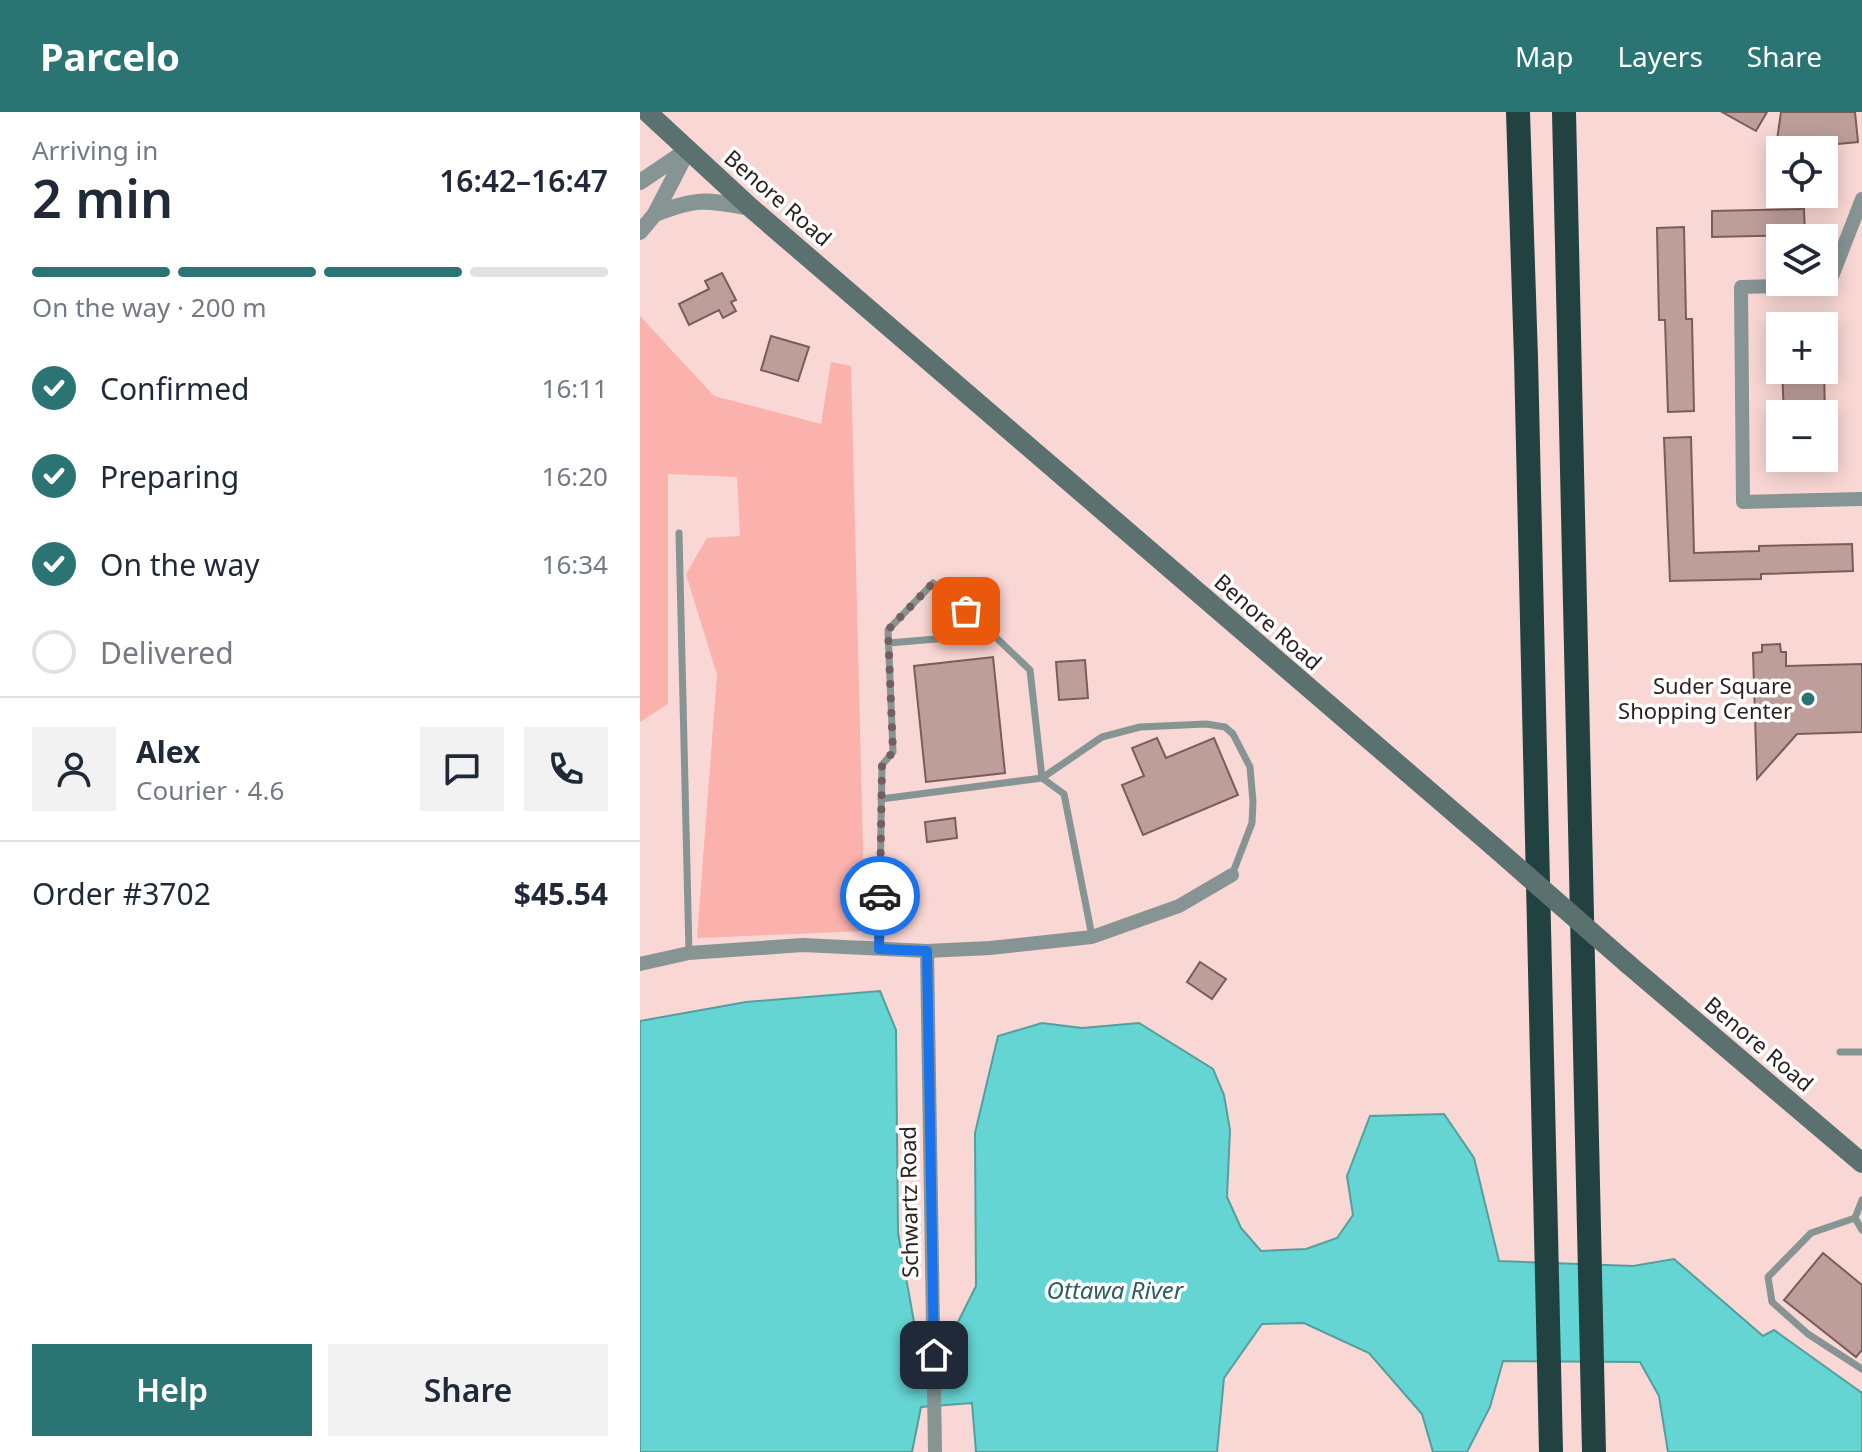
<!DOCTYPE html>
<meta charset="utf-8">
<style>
:root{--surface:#fff;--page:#f2f2f3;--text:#1f2937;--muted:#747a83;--line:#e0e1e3;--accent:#2a7473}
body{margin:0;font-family:"Noto Sans",sans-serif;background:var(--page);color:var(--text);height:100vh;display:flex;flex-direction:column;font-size:30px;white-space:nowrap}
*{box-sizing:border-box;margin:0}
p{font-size:26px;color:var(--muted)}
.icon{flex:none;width:44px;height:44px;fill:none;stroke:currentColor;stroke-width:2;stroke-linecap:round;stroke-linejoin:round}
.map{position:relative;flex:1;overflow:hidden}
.drawer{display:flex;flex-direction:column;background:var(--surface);width:640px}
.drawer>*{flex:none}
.controls{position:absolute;left:1126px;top:24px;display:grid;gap:16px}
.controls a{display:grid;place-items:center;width:72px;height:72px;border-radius:0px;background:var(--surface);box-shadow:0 4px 20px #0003;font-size:40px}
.pin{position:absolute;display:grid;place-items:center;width:68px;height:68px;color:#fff;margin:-34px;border-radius:16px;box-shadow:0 4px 12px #0006}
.courier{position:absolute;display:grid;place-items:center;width:80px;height:80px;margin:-40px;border:6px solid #1a73e8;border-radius:50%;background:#fff;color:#222;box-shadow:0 2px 10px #0007}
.summary em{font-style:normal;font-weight:600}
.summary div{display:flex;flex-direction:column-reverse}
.summary{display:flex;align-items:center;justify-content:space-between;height:136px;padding:0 32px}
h1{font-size:52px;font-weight:600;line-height:60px}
.bar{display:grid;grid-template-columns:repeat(4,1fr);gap:12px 8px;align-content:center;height:96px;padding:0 32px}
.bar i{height:10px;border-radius:6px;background:var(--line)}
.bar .on{background:var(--accent)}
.bar p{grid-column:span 4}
.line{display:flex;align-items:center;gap:20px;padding:0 32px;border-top:2px solid var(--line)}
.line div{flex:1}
.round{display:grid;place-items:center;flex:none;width:84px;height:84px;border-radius:0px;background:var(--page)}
ol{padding:0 32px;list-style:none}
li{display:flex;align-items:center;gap:24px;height:88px}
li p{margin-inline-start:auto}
li .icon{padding:8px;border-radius:50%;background:var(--accent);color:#fff;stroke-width:4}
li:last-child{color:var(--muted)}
li i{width:44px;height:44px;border:4px solid var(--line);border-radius:50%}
.primary-button{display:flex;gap:16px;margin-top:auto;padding:16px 32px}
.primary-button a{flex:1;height:92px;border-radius:0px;background:var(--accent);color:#fff;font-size:32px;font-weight:600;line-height:92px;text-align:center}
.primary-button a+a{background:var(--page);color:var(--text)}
header{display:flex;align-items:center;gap:48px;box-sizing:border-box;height:112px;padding:0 40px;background:var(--accent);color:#fff}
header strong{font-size:38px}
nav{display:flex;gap:44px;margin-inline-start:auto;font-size:28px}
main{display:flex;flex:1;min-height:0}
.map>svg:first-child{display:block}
.green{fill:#fbb1ac}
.water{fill:#65d5d3;stroke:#549e9d;stroke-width:2}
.building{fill:#be9e9b;stroke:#7a5d5a;stroke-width:2}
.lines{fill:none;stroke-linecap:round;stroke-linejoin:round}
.service{stroke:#869594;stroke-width:7}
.minor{stroke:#869594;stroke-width:14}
.tertiary{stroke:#869594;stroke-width:16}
.secondary{stroke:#5b7170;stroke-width:20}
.motorway{stroke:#214241;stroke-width:24}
.secondary-bridge{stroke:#5b7170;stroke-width:20}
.done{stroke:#735f5e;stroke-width:8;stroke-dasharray:0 14.4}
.route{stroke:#1a73e8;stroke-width:10}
.poi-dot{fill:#2a7473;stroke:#fff;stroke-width:3}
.labels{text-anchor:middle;stroke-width:7;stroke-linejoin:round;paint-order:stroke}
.street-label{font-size:22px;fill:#2b1f1e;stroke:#fff}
.poi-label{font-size:22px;fill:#2b1f1e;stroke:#fff;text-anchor:end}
.water-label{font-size:24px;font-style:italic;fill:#2e5e5d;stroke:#fff}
</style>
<header>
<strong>Parcelo</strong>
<nav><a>Map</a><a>Layers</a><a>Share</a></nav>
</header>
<main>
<section class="drawer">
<div class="summary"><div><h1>2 min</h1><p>Arriving in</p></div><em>16:42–16:47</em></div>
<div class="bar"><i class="on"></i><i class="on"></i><i class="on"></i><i></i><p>On the way · 200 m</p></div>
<ol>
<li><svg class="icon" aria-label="check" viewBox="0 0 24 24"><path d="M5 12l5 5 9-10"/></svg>Confirmed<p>16:11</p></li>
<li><svg class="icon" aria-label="check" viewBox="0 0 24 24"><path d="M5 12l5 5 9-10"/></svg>Preparing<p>16:20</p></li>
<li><svg class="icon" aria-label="check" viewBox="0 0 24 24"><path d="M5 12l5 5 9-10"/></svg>On the way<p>16:34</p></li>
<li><i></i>Delivered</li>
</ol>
<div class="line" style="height:144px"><a class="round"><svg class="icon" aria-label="person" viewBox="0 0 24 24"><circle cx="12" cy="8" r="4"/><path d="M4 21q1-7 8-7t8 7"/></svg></a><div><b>Alex</b><p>Courier · 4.6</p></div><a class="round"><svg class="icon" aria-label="chat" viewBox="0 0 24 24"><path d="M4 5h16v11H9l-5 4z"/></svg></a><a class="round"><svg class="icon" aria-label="phone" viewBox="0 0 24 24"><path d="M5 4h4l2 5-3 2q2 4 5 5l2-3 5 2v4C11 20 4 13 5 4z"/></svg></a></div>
<div class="line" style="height:104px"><div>Order #3702</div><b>$45.54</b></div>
<div class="primary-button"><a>Help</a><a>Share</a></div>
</section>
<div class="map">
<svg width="1222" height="1340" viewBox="0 0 1222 1340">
<rect width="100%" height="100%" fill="#f9d7d4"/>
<path class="green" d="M0 204 74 284 181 312 191 250 211 254 225 819 57 826 77 563 46 462 67 426 100 424 97 365 28 362V592L0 610Z"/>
<path class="water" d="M240 879 256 918 258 1121 274 1210H318L336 1174 335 1021 358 924 402 911 442 916 499 911 573 957 584 983 590 1018 587 1085 601 1116 621 1139 666 1137 697 1126 713 1103 707 1064 730 1004 804 1002 834 1046 859 1149 993 1154 1034 1147 1123 1224 1134 1218 1222 1281V1340H1028L1019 1284 1000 1250 863 1249 850 1295 827 1340H793L782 1302 729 1241 664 1211 622 1212 584 1266 577 1340H336L332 1291 281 1295 272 1340H0V909L106 890Z"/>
<g class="building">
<path d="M1082 0H1127L1116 19Z"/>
<path d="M1141 0H1215L1218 30 1176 34 1137 28Z"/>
<path d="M1164 97 1165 123 1072 125V99Z"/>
<path d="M1044 115 1046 207H1052L1054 299 1028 300 1025 208H1019L1017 116Z"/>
<path d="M82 161 96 188 91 190 96 199 83 206 79 198 49 213 39 192 69 177 65 169Z"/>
<path d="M131 224 169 235 158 269 121 258Z"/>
<path d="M1142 258H1184L1185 302H1144Z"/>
<path d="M1051 325 1054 441 1119 439V434L1212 432 1213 459 1121 462V467L1030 469 1024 326Z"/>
<path d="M1140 532 1141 540H1146V554L1222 552V620L1157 622 1117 667 1113 541 1122 540V533Z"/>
<path d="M353 545 365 661 286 670 274 554Z"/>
<path d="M445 548 448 586 419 588 416 550Z"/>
<path d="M517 626 526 646 574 626 598 683 503 723 482 673 504 664 492 636Z"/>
<path d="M315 706 317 726 287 730 285 710Z"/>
<path d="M560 850 586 867 572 887 547 870Z"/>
<path d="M1183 1141 1222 1173V1238L1216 1245 1144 1188Z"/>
</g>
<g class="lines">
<g class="service">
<path d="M39 421 49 841"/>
<path d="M343 513 390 558 402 666 424 682 452 824"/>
<path d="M241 687 402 666 462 625 500 615 566 612 585 615 593 622 610 655 613 690 612 711 592 763"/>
<path d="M239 837 242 653 253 640 248 518 293 471 343 513V523L249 531"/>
<path d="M1200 940H1222"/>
<path d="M1222 1088 1215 1106 1222 1118"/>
<path d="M1215 1106 1171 1121 1128 1165 1132 1190 1168 1222 1222 1257"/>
</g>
<g class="minor">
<path d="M1222 87 1193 162 1183 173 1101 175 1103 390 1222 387"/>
<path d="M287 839 295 1340"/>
<path d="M0 852 49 841 163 833 287 839 350 836 452 825 539 794 592 763"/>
</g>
<g class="tertiary">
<path d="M0 70 46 39"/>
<path d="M15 102C58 85 67 88 111 96"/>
<path d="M0 120 15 102 48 38"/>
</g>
<g class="secondary">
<path d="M7 0 111 96 853 734"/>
<path d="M989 853 1222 1051"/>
</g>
<g class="motorway">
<path d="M878 0 886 246 911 1340"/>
<path d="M924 0 954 1340"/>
</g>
<path class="secondary-bridge" d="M853 734 989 853"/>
</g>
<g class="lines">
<path class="done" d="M240 784 242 653 253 640 248 518 293 471 326 499"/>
<path class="route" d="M240 784 239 837 287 839 294 1243"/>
</g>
<circle class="poi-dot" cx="1168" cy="587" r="8"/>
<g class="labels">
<g class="street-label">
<text transform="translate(138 86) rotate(41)" y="8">Benore Road</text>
<text transform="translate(628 510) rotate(41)" y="8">Benore Road</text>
<text transform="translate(1119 932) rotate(40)" y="8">Benore Road</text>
<text transform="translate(269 1090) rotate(-91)" y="8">Schwartz Road</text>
</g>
<g class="poi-label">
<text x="1152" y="582">Suder Square<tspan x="1152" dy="25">Shopping Center</tspan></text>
</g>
<g class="water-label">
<text x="475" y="1187">Ottawa River</text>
</g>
</g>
</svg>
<div class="controls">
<a><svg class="icon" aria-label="locate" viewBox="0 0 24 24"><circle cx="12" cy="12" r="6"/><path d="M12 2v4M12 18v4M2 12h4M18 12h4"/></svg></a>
<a><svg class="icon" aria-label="layers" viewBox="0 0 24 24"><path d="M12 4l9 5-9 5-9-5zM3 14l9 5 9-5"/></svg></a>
<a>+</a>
<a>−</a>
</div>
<div class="pin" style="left:326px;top:499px;background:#ea580c"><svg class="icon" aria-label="bag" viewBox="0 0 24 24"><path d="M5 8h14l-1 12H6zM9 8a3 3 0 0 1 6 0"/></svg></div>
<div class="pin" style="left:294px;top:1243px;background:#1f2937"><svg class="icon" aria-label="home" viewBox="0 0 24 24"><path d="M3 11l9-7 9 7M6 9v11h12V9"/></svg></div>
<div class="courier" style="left:240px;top:784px"><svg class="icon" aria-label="car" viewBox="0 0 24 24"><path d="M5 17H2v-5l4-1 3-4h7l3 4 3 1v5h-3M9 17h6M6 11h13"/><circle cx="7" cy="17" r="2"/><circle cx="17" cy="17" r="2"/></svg></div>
</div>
</main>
